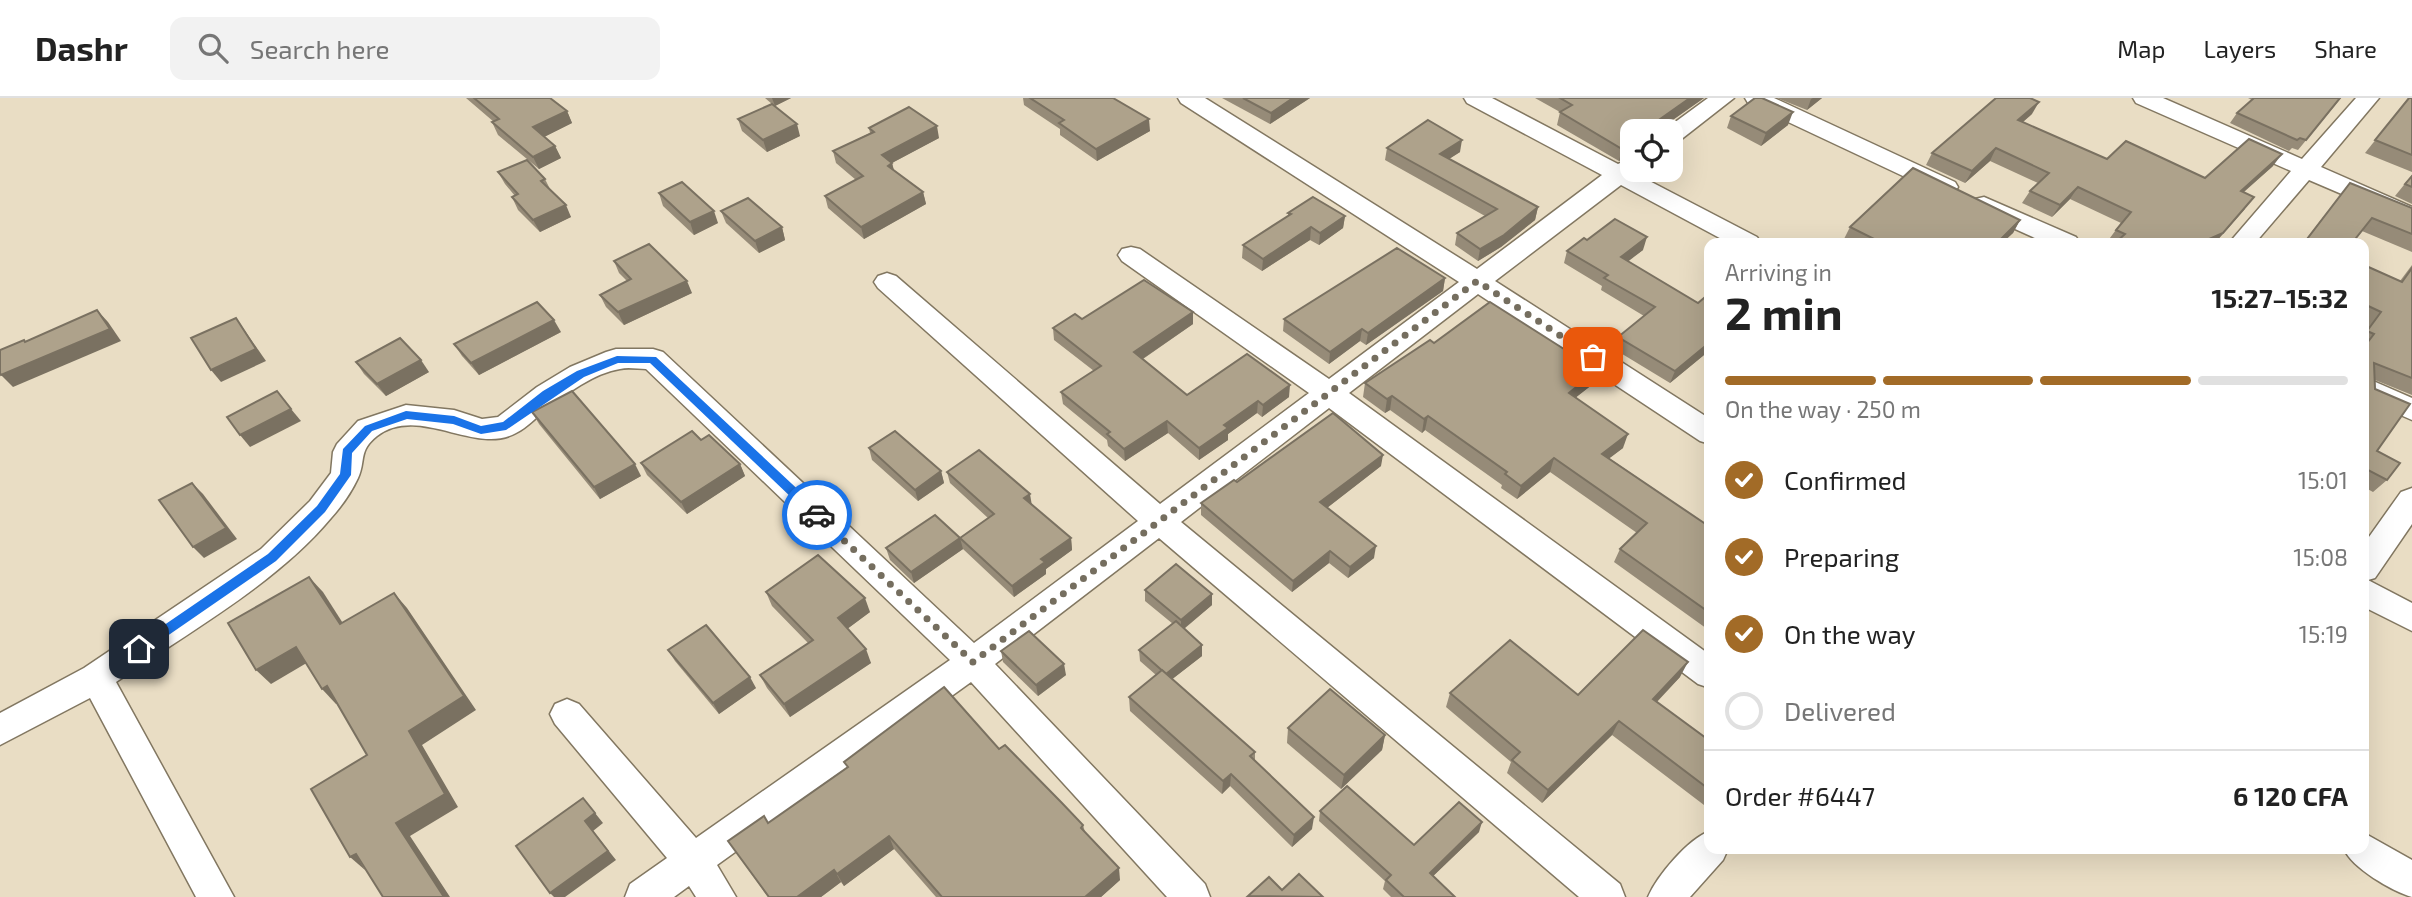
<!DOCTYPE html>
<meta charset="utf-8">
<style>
:root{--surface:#fff;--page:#f2f2f2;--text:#222;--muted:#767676;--line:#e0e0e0;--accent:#a26b27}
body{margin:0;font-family:"Exo 2",sans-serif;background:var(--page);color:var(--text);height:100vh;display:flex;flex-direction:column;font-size:26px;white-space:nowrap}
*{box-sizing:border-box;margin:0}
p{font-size:23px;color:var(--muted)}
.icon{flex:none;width:38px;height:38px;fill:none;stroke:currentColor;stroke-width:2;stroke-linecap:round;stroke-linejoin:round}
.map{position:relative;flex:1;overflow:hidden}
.side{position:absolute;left:1704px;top:140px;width:665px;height:616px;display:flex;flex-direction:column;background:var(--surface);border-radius:14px;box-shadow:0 7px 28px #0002}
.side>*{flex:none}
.fabs{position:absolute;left:1620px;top:21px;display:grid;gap:14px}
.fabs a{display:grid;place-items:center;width:63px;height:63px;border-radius:14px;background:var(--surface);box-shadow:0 7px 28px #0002;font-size:35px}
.pin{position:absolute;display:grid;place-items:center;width:60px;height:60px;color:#fff;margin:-30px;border-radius:14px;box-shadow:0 4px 10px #0006}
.courier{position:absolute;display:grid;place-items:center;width:70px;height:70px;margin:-35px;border:5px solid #1a73e8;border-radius:50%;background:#fff;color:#222;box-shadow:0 2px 9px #0007}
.overview em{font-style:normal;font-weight:700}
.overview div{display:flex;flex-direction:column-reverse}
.overview{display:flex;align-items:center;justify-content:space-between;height:119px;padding:0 21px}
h1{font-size:46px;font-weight:700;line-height:52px}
.bar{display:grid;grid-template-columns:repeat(4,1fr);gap:10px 7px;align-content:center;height:84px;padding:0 21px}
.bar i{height:9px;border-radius:5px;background:var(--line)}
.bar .selected{background:var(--accent)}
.bar p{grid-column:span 4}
.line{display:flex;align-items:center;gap:18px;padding:0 21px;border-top:2px solid var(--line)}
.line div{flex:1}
ol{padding:0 21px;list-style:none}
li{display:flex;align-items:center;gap:21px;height:77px}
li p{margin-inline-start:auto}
li .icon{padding:7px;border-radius:50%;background:var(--accent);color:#fff;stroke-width:4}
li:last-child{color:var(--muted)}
li i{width:38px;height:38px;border:4px solid var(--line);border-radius:50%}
header{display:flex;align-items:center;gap:42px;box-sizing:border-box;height:98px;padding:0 35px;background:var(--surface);border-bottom:2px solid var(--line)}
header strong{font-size:33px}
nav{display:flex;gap:38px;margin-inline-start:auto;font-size:24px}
.search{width:490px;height:63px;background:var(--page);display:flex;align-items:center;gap:18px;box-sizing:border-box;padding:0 24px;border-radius:14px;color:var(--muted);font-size:26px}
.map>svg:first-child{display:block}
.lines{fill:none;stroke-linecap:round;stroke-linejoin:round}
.minor-casing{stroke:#827761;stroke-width:3}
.minor{fill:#fff;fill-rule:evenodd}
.wall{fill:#968b78}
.shaded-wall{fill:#7a7161}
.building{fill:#aea28b;stroke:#7a7161;stroke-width:2}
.route{fill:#1a73e8}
.done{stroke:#756e5f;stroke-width:7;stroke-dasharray:0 12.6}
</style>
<header>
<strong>Dashr</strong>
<div class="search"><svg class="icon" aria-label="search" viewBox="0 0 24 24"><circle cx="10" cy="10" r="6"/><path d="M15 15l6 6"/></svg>Search here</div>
<nav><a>Map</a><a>Layers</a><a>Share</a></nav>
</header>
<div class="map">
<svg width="2412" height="799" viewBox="0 0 2412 799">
<rect width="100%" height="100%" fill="#e9ddc4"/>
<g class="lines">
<g class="minor-casing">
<g id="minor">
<path d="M1178 0H1205L1477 171 1602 77 1467 5 1464 0H1492L1618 66 1633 59V72H1641L1636 76 1757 139 1761 145H1729L1621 87 1495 183 1710 321V346L1700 343 1478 196 1349 295 1710 557V590L1698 586 1329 310 1181 424 1620 786 1625 799H1579L1159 440 995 566 1205 786 1210 799H1167L971 584 717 767 736 799H696L689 788 674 799H625L630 786 667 760 555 626 550 616 555 606 567 601 579 606 696 740 950 562 646 271C638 271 628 269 620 271 594 275 566 296 546 312 536 319 527 330 516 335 475 358 419 306 377 338 358 353 366 363 358 380 352 393 341 409 331 420 276 486 187 535 116 584L234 799H196L90 600 0 647V615L84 570 261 451 310 403 331 375 333 354 337 346 358 323 406 307 454 312 482 321 498 319 537 289 570 269 606 254 616 251H653L663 254 974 545 1138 423 878 190 874 184 878 178 887 175 896 178 1160 406 1309 295 1122 163 1118 157 1122 151 1131 149 1140 151 1329 281 1459 184 1181 5Z"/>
<path d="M1708 0H1734L1679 43 1671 45V33H1663Z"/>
<path d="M1745 0H1774L1955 84 1958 89 1955 94 1946 97 1937 94 1748 5Z"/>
<path d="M2133 0H2163L2302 61 2356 0H2379L2321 69 2412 109V126L2309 82 2255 145H2229L2291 73 2136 5Z"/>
<path d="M1984 99 2076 139 2080 145H2046L1975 113 1972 107 1975 101Z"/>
<path d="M2364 279 2412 300V322L2364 301Z"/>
<path d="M2412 390V426L2375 480 2368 482 2412 505V533L2364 509V446L2401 394Z"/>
<path d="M1710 733V751H1728L1723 762 1690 799H1648C1657 778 1688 741 1710 733Z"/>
<path d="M2364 735 2412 762V799C2392 793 2352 770 2344 751H2364Z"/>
</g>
</g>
<use href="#minor" class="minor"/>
</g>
<g class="wall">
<path d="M466 0H550L567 13 572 25 544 39 555 48 561 60 539 71 498 37 492 24H494Z"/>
<path d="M765 0H791L775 8 800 38 767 54 742 33 738 21 772 6Z"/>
<path d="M1023 0H1113L1150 33 1097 63 1060 37V31L1024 7Z"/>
<path d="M1222 0H1310L1270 26Z"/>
<path d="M1535 0H1704L1657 33H1633V53L1619 63 1557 27 1560 14Z"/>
<path d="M1777 0H1822L1807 12Z"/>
<path d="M2248 0H2341L2298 52 2292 50 2289 53 2230 25 2237 15 2252 2Z"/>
<path d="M2409 0H2412V74L2365 55Z"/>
<path d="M2032 16 2023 24 2107 61 2205 80 2273 68 2244 94 2245 111 2215 145H2110L2107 144 2121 125 2070 101 2052 119 2022 105 2030 93 2038 85 1990 63 1965 85 1926 67 1932 55Z"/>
<path d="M1731 18 1788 27 1761 48 1727 30Z"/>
<path d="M869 30 939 40 892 65 894 72 923 94 926 106 864 141 828 110 825 98 856 82 836 65 833 53 870 35Z"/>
<path d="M1387 50 1460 54 1449 61 1538 109 1535 122 1501 149 1478 163 1455 147 1457 135 1485 118 1385 62Z"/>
<path d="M498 74 545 81 550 91 571 119 540 134 518 112 512 99 515 98 505 86Z"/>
<path d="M2412 77V106L2395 98Z"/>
<path d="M2350 85 2412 110V154L2362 133 2352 145H2303Z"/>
<path d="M659 95 718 125 694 137 663 108Z"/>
<path d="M721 113 782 129 785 142 759 155 726 125Z"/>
<path d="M1288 115 1345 118 1343 130 1319 147 1310 142 1262 173 1242 160 1243 147 1288 118Z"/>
<path d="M2020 122 2013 135 2002 145H1852L1844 141 1850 129Z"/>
<path d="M1587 142 1643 152 1627 163 1698 205 1710 195V256L1707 259 1704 257 1670 285 1614 251 1618 239 1644 218 1601 192 1602 188 1564 165 1567 153Z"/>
<path d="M614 163 692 195 624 227 606 209 600 197 627 183 619 175Z"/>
<path d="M2364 167 2400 183 2412 167V297L2375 282 2377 353 2387 382 2373 394 2364 389V233L2369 227 2364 224Z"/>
<path d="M1445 180 1443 193 1366 247 1360 243 1329 266 1283 233 1284 221Z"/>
<path d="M1082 221 1193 226 1143 261 1187 297 1289 299 1262 319 1257 315 1228 336V342L1199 362 1168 335 1125 363 1108 348 1107 342 1063 306 1061 294 1094 273 1054 242 1053 230Z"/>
<path d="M561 234 479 277 462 258 454 246Z"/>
<path d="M1434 245 1597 272 1593 286 1576 299 1623 350 1609 360 1710 429V533L1614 464 1620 451 1637 435 1550 374 1517 401 1501 390 1502 387 1425 332 1422 335 1390 312 1385 315 1363 299 1365 285Z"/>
<path d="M356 264 429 274 386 298 364 276Z"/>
<path d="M532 314 641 378 600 401 539 326Z"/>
<path d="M701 342 740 366 745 378 687 416 647 377 641 365Z"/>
<path d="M869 350 941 373 944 385 918 403 872 362Z"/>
<path d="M1381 368 1327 410 1374 460 1348 480 1329 465 1292 494 1201 417V405L1237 384Z"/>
<path d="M947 374 1031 406 1071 440 1072 452 1046 471V476L1014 499 963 451 914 485 890 462 886 450 960 440 988 420 950 385Z"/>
<path d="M1145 492 1212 507 1184 531 1202 558 1172 581 1255 654V662L1312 731 1292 749 1230 688 1222 696 1130 613 1129 599 1156 577 1140 563 1139 552 1173 526 1145 503Z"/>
<path d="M766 494 870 514 847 531 871 565 790 619 767 590 760 577 808 545 772 508Z"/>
<path d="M668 552 756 590 719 616 675 563Z"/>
<path d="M1001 553 1066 577 1038 598 1003 564Z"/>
<path d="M1680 579 1657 604 1710 643V700L1704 707 1612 637 1542 705 1507 675 1511 664 1446 609 1450 595 1578 597Z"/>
<path d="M1288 630 1385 637 1382 652 1341 691 1287 645Z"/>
<path d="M999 651 1083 727 1085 734 1120 782 1101 799H936L894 751 844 788 841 784 821 799H768L728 743 768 725 847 669 844 664Z"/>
<path d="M1320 713 1414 747 1479 734 1433 778 1455 799H1391L1383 791 1385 783 1319 723Z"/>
</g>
<g class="shaded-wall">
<path d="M772 0H791L775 8Z"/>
<path d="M1293 0H1310L1270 26 1271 15Z"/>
<path d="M1690 0H1704L1657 33H1648L1656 24Z"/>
<path d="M1813 0H1822L1807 12 1811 1Z"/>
<path d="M2039 4 2032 16 2011 34 2018 22Z"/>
<path d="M567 13 572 25 538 42 533 29Z"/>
<path d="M1793 14 1788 27 1761 48 1766 35Z"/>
<path d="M1149 21 1150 33 1097 63 1096 51Z"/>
<path d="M797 26 800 38 767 54 763 42Z"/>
<path d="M937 28 939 40 888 67 892 65 895 78 890 80 882 57Z"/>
<path d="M1462 42 1460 54 1438 68 1440 56Z"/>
<path d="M1633 44V53L1619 63 1622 51Z"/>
<path d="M555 48 561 60 539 71 533 59Z"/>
<path d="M1996 50 1990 63 1965 85 1972 73Z"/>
<path d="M2282 56 2273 68 2231 105 2241 93Z"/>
<path d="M2078 89 2070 101 2052 119 2060 107Z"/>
<path d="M923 94 926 106 864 141 861 129Z"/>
<path d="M2254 99 2215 145H2200Z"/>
<path d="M566 107 571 119 540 134 533 122Z"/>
<path d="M1538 109 1535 122 1501 149 1478 163 1480 151Z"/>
<path d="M714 113 718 125 694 137 690 124Z"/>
<path d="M1345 118 1343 130 1319 147 1320 135Z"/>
<path d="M2020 122 2013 135 2002 145H1997Z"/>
<path d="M782 129 785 142 759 155 755 143Z"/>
<path d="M1311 129 1310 142 1262 173 1263 161Z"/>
<path d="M1647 139 1643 152 1617 172 1621 159Z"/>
<path d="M1445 180 1443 193 1366 247 1368 235Z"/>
<path d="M687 183 692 195 624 227 618 214Z"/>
<path d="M97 212 108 224 121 243 13 289 1 277Z"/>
<path d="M1193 214V226L1135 266 1134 254Z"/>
<path d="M236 220 266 263 221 284 211 272Z"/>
<path d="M554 222 561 234 479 277 471 265Z"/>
<path d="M1362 231 1360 243 1329 266 1330 254Z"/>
<path d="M1709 245 1704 257 1670 285 1675 273Z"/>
<path d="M421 262 429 274 386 298 377 286Z"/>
<path d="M1597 272 1593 286 1565 308 1569 295Z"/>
<path d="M1290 287 1289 299 1262 319 1263 307Z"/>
<path d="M1392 298 1390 312 1385 315 1387 301Z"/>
<path d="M1258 303 1257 315 1228 336V342L1199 362V350L1224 327Z"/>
<path d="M291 311 301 323 250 349 240 337Z"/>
<path d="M1428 318 1425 332 1422 335 1424 321Z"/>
<path d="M1167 323 1168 335 1125 363 1124 351Z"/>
<path d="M1628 336 1623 350 1598 369 1602 356Z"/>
<path d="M1383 357 1381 368 1319 416 1320 404Z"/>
<path d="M1554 360 1550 374 1517 401 1521 388Z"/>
<path d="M635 366 641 378 600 401 594 389Z"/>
<path d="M740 366 745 378 687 416 681 404Z"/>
<path d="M941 373 944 385 918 403 915 392Z"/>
<path d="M192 385 203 396 237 441 204 460 193 449Z"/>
<path d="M1030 396 1032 408 1024 400Z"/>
<path d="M960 440 963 451 914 485 911 474Z"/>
<path d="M1071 440 1072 452 1046 471V476L1014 499 1012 488 1041 461Z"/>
<path d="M1376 448 1374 460 1348 480 1350 469Z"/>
<path d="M1330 453 1329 465 1292 494 1293 483Z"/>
<path d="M309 479 323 494 353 541 340 526Z"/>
<path d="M394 495 407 510 476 612 422 647 458 709 410 738 450 799H444L396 725 409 633Z"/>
<path d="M1212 496V507L1181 533V522Z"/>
<path d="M865 500 870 514 843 534 838 520Z"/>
<path d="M1202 547V558L1166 586V576Z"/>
<path d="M296 549 310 563 271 586 256 572Z"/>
<path d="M866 551 871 565 790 619 784 606Z"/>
<path d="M1688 564 1680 579 1646 615 1653 601Z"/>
<path d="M1064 566 1066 577 1038 598 1036 587Z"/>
<path d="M750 579 756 590 719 616 713 605Z"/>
<path d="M327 588 341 603 336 606 322 591Z"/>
<path d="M1619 623 1612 637 1542 705 1548 692Z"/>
<path d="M1385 637 1382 652 1341 691 1344 677Z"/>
<path d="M1231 676 1230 688 1222 696 1223 683Z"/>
<path d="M595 715 603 725 593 733 616 762 565 799H554L550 795 585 723Z"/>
<path d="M1314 719 1312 731 1292 749 1294 737Z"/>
<path d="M1482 724 1479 734 1427 784 1430 775Z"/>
<path d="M889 738 894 751 844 788 837 776Z"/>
<path d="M356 756 365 772 350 759Z"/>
<path d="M1119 770 1120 782 1101 799H1085Z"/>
<path d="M834 772 841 784 821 799H797Z"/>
</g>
<g class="building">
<path d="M474 0H550L567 13 533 29 555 48 533 59 492 24 499 21Z"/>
<path d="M1030 0H1113L1149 21 1096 51 1059 25 1064 22Z"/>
<path d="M1243 0H1293L1271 15Z"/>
<path d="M1560 0H1690L1656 24 1659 26 1648 33H1633V44L1622 51 1560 14 1572 7Z"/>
<path d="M1755 0H1762L1793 14 1766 35 1731 18Z"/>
<path d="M1996 0H2030L2039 4 2018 22 2107 61 2126 43 2205 80 2249 41 2282 56 2241 93 2254 99 2223 135 2200 145H2115L2125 136 2116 132 2131 114 2078 89 2060 107 2030 93 2049 75 1996 50 1972 73 1932 55Z"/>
<path d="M2254 0H2340L2306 42 2300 40 2297 42 2237 15Z"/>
<path d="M2409 0H2412V57L2375 42Z"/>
<path d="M772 6 797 26 763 42 738 21Z"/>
<path d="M909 9 937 28 882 57 892 65 888 68 923 94 861 129 825 98 863 78 833 53 874 34 869 30Z"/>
<path d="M1428 22 1462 42 1440 56 1538 109 1504 137 1480 151 1457 135 1497 111 1387 50Z"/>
<path d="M527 62 545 81 541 83 566 107 533 122 512 99 518 96 498 74Z"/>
<path d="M1913 70 2020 122 1997 145H1882L1850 129Z"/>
<path d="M2412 78V89L2405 86Z"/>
<path d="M682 84 714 113 690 124 659 95Z"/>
<path d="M2350 85 2412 110V136L2372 120 2352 145H2304Z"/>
<path d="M1313 99 1345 118 1320 135 1311 129 1263 161 1243 147 1291 116 1288 115Z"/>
<path d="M748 100 782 129 755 143 721 113Z"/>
<path d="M1615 121 1647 139 1621 159 1698 205 1710 195V245H1709L1675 273 1618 239 1655 209 1604 180 1608 177 1567 153 1584 140 1587 142Z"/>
<path d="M649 146 687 183 618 214 600 197 631 181 614 163Z"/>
<path d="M1397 150 1445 180 1368 235 1362 231 1330 254 1284 221Z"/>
<path d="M2364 167 2402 184 2412 170V280L2374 265 2375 291 2410 306 2377 353 2400 365 2387 382 2364 370V249L2374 236 2367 233 2381 214 2364 206Z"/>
<path d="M1144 182 1193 214 1134 254 1187 297 1247 256 1290 287 1263 307 1258 303 1224 327 1228 330 1199 350 1167 323 1124 351 1107 336 1110 334 1061 294 1101 268 1053 230 1075 216 1082 221Z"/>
<path d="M537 204 554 222 471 265 454 246Z"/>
<path d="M1490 204 1597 272 1569 295 1628 336 1602 356 1710 429V515L1620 451 1647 425 1554 360 1521 388 1505 376 1507 374 1428 318 1424 321 1392 298 1387 301 1365 285 1430 242 1434 245Z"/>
<path d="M97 212 110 231 1 277 0 275V252L24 242 25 244Z"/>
<path d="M236 220 256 251 211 272 191 240Z"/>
<path d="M400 240 421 262 377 286 356 264Z"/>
<path d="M277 293 291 311 240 337 227 319Z"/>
<path d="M572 293 635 366 594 389 532 314Z"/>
<path d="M1333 315 1383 357 1320 404 1376 448 1350 469 1330 453 1293 483 1201 405 1234 382 1237 384Z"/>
<path d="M692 333 701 342 709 337 740 366 681 404 641 365Z"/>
<path d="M895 333 941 373 915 392 869 350Z"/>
<path d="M979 352 1030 396 1024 400 1071 440 1041 461 1045 464 1012 488 960 440 994 416 947 374Z"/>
<path d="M192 385 226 430 193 449 159 402Z"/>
<path d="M935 417 960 440 911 474 886 450Z"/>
<path d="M818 457 865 500 838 520 866 551 784 606 760 577 813 542 766 494Z"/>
<path d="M1176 466 1212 496 1181 522 1145 492Z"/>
<path d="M309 479 340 526 394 495 464 598 409 633 445 696 396 725 444 799H383L356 756 350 759 311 691 367 657 327 588 322 591 296 549 256 572 228 525Z"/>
<path d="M1176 523 1202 547 1166 576 1139 552Z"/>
<path d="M706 527 750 579 713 605 668 552Z"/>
<path d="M1643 532 1688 564 1653 601 1710 643V692L1619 623 1548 692 1512 662 1520 654 1450 595 1510 542 1578 597Z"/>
<path d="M1029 533 1064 566 1036 587 1001 553Z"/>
<path d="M1162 572 1255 654 1250 658 1314 719 1294 737 1231 676 1223 683 1129 599Z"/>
<path d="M944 589 999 651 1005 647 1061 704 1083 727 1081 730 1119 770 1085 799H942L889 738 837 776 834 772 797 799H769L728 743 764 718 768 725 848 669 844 664Z"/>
<path d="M1330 591 1385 637 1344 677 1288 630Z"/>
<path d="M1347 688 1414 747 1459 704 1482 724 1430 775 1455 799H1404L1386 782 1391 777 1320 713Z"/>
<path d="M583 700 595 715 585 723 608 753 550 795 516 748Z"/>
<path d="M1299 776 1323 799 1248 798 1269 779 1282 792Z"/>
</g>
<path class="route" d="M617 258 656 259 821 413V420H813L650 265H618L584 279 506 332 481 336 453 326 407 321 372 333 352 355 351 377 325 414 276 463 144 554H135V547L268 456 317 408 340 376 343 351 365 328 406 313 454 318 481 328 503 324 543 293 577 273Z"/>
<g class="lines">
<path class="done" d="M817 417 973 564 1477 183 1593 259"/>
</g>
</svg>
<div class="fabs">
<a><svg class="icon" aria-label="locate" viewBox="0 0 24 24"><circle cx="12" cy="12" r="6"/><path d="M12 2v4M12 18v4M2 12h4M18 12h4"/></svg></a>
</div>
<div class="pin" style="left:1593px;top:259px;background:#ea580c"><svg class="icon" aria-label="bag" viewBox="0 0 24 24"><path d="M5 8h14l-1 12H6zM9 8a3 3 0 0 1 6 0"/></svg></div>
<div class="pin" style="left:139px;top:551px;background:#1f2937"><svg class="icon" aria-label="home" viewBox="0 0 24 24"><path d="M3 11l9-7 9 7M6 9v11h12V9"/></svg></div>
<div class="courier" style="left:817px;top:417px"><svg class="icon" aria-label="car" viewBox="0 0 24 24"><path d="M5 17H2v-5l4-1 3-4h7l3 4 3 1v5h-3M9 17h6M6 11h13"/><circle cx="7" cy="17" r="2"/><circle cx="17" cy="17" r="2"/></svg></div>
<section class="side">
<div class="overview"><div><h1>2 min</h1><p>Arriving in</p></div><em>15:27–15:32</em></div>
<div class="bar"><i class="selected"></i><i class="selected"></i><i class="selected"></i><i></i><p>On the way · 250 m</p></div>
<ol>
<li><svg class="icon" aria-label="check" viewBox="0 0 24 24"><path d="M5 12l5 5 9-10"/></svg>Confirmed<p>15:01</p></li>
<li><svg class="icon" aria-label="check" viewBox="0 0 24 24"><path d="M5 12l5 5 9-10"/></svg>Preparing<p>15:08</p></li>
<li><svg class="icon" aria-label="check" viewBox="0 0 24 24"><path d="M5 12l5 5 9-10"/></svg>On the way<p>15:19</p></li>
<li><i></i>Delivered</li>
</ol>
<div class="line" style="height:91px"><div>Order #6447</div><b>6 120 CFA</b></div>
</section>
</div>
